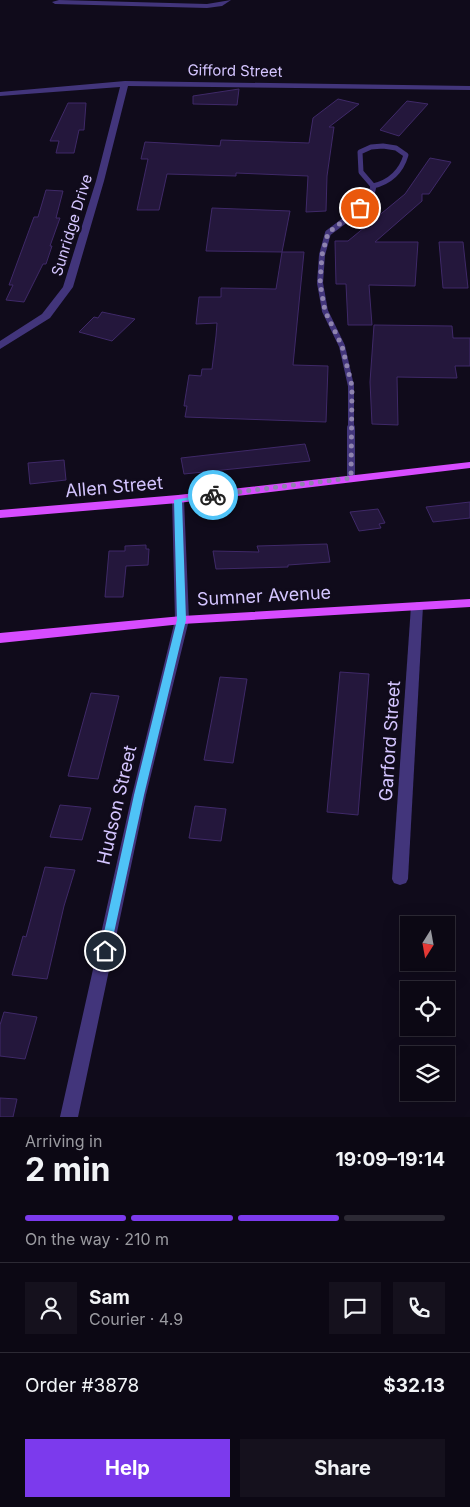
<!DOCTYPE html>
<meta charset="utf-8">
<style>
:root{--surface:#0c0814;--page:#15111d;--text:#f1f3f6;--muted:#9a9aa0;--line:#2c2934;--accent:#7c3aed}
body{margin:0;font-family:Inter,sans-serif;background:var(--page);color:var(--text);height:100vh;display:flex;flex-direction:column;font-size:19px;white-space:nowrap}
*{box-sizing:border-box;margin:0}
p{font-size:16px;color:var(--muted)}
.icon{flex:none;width:28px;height:28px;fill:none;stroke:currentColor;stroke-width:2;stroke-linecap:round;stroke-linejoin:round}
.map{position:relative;height:1117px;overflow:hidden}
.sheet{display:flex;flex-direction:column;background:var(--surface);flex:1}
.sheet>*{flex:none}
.needle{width:32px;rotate:191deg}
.fabs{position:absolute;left:400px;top:916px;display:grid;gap:10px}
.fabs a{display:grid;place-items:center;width:55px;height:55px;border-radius:0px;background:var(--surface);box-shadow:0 5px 20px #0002,0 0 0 1px var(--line);font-size:25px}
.pin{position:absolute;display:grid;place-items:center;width:42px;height:42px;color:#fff;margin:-21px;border:2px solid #fff;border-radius:50%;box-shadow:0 1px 5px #0007}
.courier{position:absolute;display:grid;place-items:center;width:50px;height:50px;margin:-25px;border:4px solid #4fc3f7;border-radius:50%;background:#fff;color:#222;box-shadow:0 1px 6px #0007}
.head em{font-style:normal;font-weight:700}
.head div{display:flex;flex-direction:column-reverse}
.head{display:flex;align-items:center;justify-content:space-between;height:85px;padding:0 25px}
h1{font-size:32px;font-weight:700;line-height:38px}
.bar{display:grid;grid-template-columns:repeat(4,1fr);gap:8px 5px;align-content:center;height:60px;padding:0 25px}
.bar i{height:6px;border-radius:4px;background:var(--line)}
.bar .active{background:var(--accent)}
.bar p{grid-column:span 4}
.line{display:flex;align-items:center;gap:12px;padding:0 25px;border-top:1px solid var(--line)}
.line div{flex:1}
.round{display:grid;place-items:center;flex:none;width:52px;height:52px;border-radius:0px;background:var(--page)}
.cta{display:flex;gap:10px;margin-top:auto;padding:10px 25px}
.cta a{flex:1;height:58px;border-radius:0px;background:var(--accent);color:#fff;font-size:20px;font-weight:700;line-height:58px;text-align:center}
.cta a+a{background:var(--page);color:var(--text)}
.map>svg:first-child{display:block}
.building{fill:#24173c;stroke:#3f2968}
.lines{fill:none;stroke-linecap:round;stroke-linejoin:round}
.service-far2{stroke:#42357b;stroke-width:5}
.service-far1{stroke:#42357b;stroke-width:6}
.service{stroke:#42357b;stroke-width:8}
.minor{fill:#42357b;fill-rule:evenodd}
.primary{fill:#d74cff;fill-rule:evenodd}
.route{fill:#4fc3f7}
.done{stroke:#8f84af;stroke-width:5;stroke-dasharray:0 9}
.labels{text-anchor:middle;stroke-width:5;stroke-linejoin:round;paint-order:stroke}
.far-street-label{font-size:15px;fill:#d4c5ff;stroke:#100b1b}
.street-label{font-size:18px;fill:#d4c5ff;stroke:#100b1b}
</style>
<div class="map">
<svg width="470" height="1117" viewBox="0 0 470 1117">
<rect width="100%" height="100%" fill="#100b1b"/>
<g class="building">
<path d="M239 89 237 105 193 104V96Z"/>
<path d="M338 99 359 104 329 127H334L327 176 326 211 306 212 308 176 236 173V176L167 174 159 210H137L148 159H141L145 142 220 146 221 140 309 143 313 118Z"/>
<path d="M407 101 428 104 399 136 380 130Z"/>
<path d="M68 103H86L84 130H79L74 153H56L59 141H50Z"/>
<path d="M430 158 451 162 429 194H422V201L375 242H418L415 286 369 285 372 325H348L346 284H336L335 241H348L405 194Z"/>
<path d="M46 190 63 191 56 218H60L50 246H52L46 264H43L24 302 6 300 13 285H9L34 217H38Z"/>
<path d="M212 208 290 211 282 252 206 251Z"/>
<path d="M439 242H463L468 288H443Z"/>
<path d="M282 252H304L293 365 328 366 326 422 185 417 187 406H184L189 375 201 376 202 369H212L216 336 217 323 196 324 199 297H221V288L276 289Z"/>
<path d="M102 312 135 319 112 341 79 332 94 317 98 318Z"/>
<path d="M374 325 452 326 453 338H470V366H455L457 378 397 377 398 425 372 424 370 382Z"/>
<path d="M305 444 310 461 184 474 181 458Z"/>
<path d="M64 460 66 480 30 484 28 463Z"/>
<path d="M470 502V518L433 522 426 507Z"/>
<path d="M378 509 385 523 379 524 381 528 359 531 350 512Z"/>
<path d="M327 544 330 562 288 565V567L216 569 213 551 259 552 257 546Z"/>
<path d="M146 545V549H149L148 565 126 566 123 597H105L109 551H125V546Z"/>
<path d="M340 672 369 674 358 815 327 812Z"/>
<path d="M220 677 247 679 233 763 204 760Z"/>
<path d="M91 693 119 696 98 779 68 776Z"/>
<path d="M60 805 91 808 82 840 50 837Z"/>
<path d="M195 806 226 809 221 841 189 838Z"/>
<path d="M45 867 75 870 64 906 47 979 12 975 23 936 26 937Z"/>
<path d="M4 1012 37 1017 25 1059 0 1056V1025Z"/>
<path d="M0 1098 17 1099 13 1117H0Z"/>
</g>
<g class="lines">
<g class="service-far2">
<path d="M383 146 396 148 406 155C401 172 390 182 373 186L361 172 360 152 371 147Z"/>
<path d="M372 190 373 186"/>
</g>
<path class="service-far1" d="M351 429V386L342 346 325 311 320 283 322 255 328 233 360 209 371 196 373 188"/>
<path class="service" d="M351 428V478"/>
<g class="minor">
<path d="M59 0 207 4 231 0 222 6 207 8 55 4 52 2Z"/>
<path d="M125 81 470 86V90L128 86 104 181 73 287 50 318 0 349V341L42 314 63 287 96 181 120 87 0 96V92Z"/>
<path d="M178 495 184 499 189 620 146 795 78 1117H60L132 795 175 620 172 499Z"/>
<path d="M417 602 423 606 408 879 406 883 400 885 394 883 392 879 411 606Z"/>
</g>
<g class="primary">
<path d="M470 462V468L178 503 0 518V510L178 495Z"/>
<path d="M470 599V607L182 624 0 643V633L182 616Z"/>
</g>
</g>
<path class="route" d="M213 493 217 495 216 497 182 501 186 620 144 795 110 951 105 955 100 951 134 795 177 620 174 500Z"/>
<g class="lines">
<path class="done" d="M213 495 351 478 352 386 342 346 325 311 320 283 322 255 328 233 360 208"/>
</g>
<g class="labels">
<g class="far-street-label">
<text transform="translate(235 71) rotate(1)" y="5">Gifford Street</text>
<text transform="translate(72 225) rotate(-73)" y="5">Sunridge Drive</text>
</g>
<g class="street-label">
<text transform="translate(114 487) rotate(-5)" y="6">Allen Street</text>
<text transform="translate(264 596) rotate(-3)" y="6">Sumner Avenue</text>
<text transform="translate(390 741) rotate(-86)" y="6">Garford Street</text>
<text transform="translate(117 805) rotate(-77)" y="6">Hudson Street</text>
</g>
</g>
</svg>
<div class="fabs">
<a><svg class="needle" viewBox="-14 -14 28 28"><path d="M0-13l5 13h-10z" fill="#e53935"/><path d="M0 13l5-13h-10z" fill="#9a9aa0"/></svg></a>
<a><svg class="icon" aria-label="locate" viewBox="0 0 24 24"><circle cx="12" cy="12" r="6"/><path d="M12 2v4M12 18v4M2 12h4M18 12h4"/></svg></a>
<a><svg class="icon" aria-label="layers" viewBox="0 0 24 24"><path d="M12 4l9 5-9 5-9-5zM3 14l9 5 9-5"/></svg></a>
</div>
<div class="pin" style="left:360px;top:208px;background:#ea580c"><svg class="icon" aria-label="bag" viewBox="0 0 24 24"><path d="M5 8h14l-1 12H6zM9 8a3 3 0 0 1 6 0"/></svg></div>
<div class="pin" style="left:105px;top:951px;background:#1f2937"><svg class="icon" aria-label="home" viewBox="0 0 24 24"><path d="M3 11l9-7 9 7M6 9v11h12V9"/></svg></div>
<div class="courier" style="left:213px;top:495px"><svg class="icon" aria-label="bike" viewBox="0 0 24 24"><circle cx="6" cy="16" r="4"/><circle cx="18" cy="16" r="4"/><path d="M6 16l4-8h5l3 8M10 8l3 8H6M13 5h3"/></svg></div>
</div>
<section class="sheet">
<div class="head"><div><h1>2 min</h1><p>Arriving in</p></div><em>19:09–19:14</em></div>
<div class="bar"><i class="active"></i><i class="active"></i><i class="active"></i><i></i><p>On the way · 210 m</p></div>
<div class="line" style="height:90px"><a class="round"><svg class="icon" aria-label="person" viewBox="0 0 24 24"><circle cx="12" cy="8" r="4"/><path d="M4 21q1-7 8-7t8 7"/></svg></a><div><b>Sam</b><p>Courier · 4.9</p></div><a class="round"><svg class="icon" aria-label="chat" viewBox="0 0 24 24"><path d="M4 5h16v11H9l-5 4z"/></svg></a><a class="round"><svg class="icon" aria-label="phone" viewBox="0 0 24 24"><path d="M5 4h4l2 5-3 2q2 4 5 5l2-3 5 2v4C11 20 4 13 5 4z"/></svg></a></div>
<div class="line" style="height:65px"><div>Order #3878</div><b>$32.13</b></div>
<div class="cta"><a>Help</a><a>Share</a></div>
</section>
